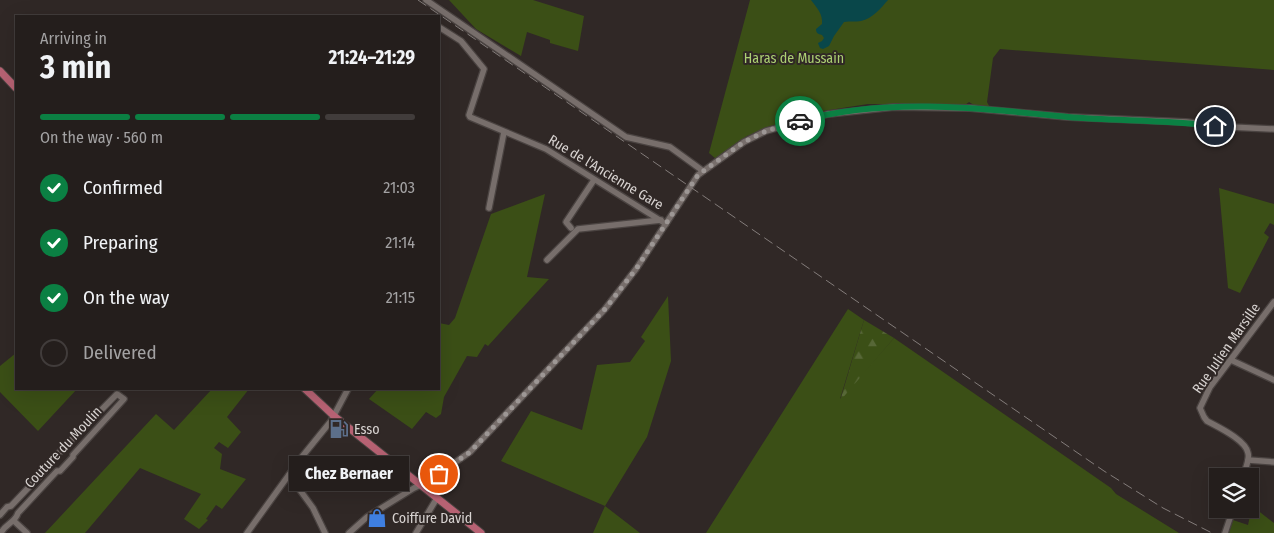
<!DOCTYPE html>
<meta charset="utf-8">
<style>
:root{--surface:#241e1c;--page:#302b29;--text:#f1f3f6;--muted:#a3a2a3;--line:#413c3b;--accent:#0b8043}
body{margin:0;font-family:"Fira Sans Condensed",sans-serif;background:var(--page);color:var(--text);height:100vh;display:flex;flex-direction:column;font-size:19px;white-space:nowrap}
*{box-sizing:border-box;margin:0}
p{font-size:16px;color:var(--muted)}
.icon{flex:none;width:28px;height:28px;fill:none;stroke:currentColor;stroke-width:2;stroke-linecap:round;stroke-linejoin:round}
.map{position:relative;flex:1;overflow:hidden}
.drawer{position:absolute;left:15px;top:15px;width:425px;height:375px;display:flex;flex-direction:column;background:var(--surface);border-radius:0px;box-shadow:0 5px 20px #0002,0 0 0 1px var(--line)}
.drawer>*{flex:none}
.buttons{position:absolute;left:1209px;top:468px;display:grid;gap:10px}
.buttons a{display:grid;place-items:center;width:50px;height:50px;border-radius:0px;background:var(--surface);box-shadow:0 5px 20px #0002,0 0 0 1px var(--line);font-size:25px}
.pin{position:absolute;display:grid;place-items:center;width:42px;height:42px;color:#fff;margin:-21px;border:2px solid #fff;border-radius:50%;box-shadow:0 1px 5px #0007}
.courier{position:absolute;display:grid;place-items:center;width:50px;height:50px;margin:-25px;border:4px solid #0b8043;border-radius:50%;background:#fff;color:#222;box-shadow:0 1px 6px #0007}
.bubble{position:absolute;height:35px;border-radius:0px;background:var(--surface);box-shadow:0 5px 20px #0002,0 0 0 1px var(--line);font-size:16px;font-weight:700;line-height:35px;text-align:center}
.head em{font-style:normal;font-weight:700}
.head div{display:flex;flex-direction:column-reverse}
.head{display:flex;align-items:center;justify-content:space-between;height:85px;padding:0 25px}
h1{font-size:32px;font-weight:700;line-height:38px}
.bar{display:grid;grid-template-columns:repeat(4,1fr);gap:8px 5px;align-content:center;height:60px;padding:0 25px}
.bar i{height:6px;border-radius:4px;background:var(--line)}
.bar .selected{background:var(--accent)}
.bar p{grid-column:span 4}
ol{padding:0 25px;list-style:none}
li{display:flex;align-items:center;gap:15px;height:55px}
li p{margin-inline-start:auto}
li .icon{padding:5px;border-radius:50%;background:var(--accent);color:#fff;stroke-width:4}
li:last-child{color:var(--muted)}
li i{width:28px;height:28px;border:2px solid var(--line);border-radius:50%}
.map>svg:first-child{display:block}
.green{fill:#3b4f16}
.forest{fill:url(#forest-firs)}
.water{fill:#09474a}
.lines{fill:none;stroke-linecap:round;stroke-linejoin:round}
.minor-casing{stroke:#4a4341;stroke-width:8}
.major-casing{stroke:#4a4341;stroke-width:9}
.minor{stroke:#776e6b;stroke-width:5.5}
.major{stroke:#b76273;stroke-width:7}
.rail{stroke:#837c7a;stroke-width:1;stroke-dasharray:10 5;stroke-linecap:butt}
.done{stroke:#9d9795;stroke-width:5;stroke-dasharray:0 9}
.route{stroke:#0b8043;stroke-width:6}
.labels{text-anchor:middle;stroke-width:4;stroke-linejoin:round;paint-order:stroke}
.park-label{font-size:14px;fill:#acd073;stroke:#302826}
.street-label{font-size:14px;fill:#d8d3d1;stroke:#302826}
.poi-label{font-size:14px;fill:#d8d3d1;stroke:#302826;text-anchor:start}
</style>
<div class="map">
<svg width="1274" height="533" viewBox="0 0 1274 533">
<defs>
<pattern id="forest-firs" width="22" height="20" patternUnits="userSpaceOnUse" patternTransform="scale(1.25)"><rect width="22" height="20" fill="#3b4f16"/><path d="M5 1l3.5 6h-7zM16 11l3.5 6h-7z" fill="#576737"/></pattern>
</defs>
<rect width="100%" height="100%" fill="#302826"/>
<g class="green">
<path d="M449 0H533L584 16 578 51 550 43V40L527 32 521 56 476 29Z"/>
<path d="M750 0H1274V70L1000 49 993 58 987 102 989 106 974 105 969 102 965 105 868 104 810 113 747 136 716 159 709 153Z"/>
<path d="M1219 188 1274 204V225L1270 223 1264 233 1269 237 1240 293 1228 288Z"/>
<path d="M545 194 527 277 549 279 488 346 485 344 477 357 467 356 444 397 441 414 436 418 426 412 412 429 369 399 378 389H439V323L449 325 455 318 491 214Z"/>
<path d="M668 296 671 361 647 437 605 506 640 533H593L605 506 501 461 531 411 582 430 597 365 630 362 645 341 641 337Z"/>
<path d="M848 309 864 320 840 399 894 338 1111 488 1116 494 1179 533H706Z"/>
<path d="M16 353V389H77L38 431 0 392V366Z"/>
<path d="M212 389H249L227 417 241 432 228 448 219 442 214 448 222 454 220 469 246 479 222 509 216 505 206 519 208 520 199 529 184 519 201 494 140 468 85 533H45L156 414 174 430Z"/>
<path d="M1252 506 1274 523V533H1229L1233 520 1248 525Z"/>
</g>
<path class="forest" d="M864 320 894 338 840 401Z"/>
<path class="water" d="M811 0H888C881 8 872 19 861 21 856 22 850 21 844 22L834 36 829 46 823 49 820 48 818 43 822 41 824 38 822 35C818 34 816 33 816 29L822 24C823 14 817 8 811 0Z"/>
<g class="lines">
<g class="minor-casing">
<g id="minor">
<path d="M426 0 626 137 670 147 703 171"/>
<path d="M439 27 461 41 484 69 469 115 470 117 546 149 666 224"/>
<path d="M489 208 504 132"/>
<path d="M571 228 566 222 594 180"/>
<path d="M547 260 578 229 661 220"/>
<path d="M1231 360 1274 380"/>
<path d="M1248 460 1274 462"/>
<path d="M289 475 313 508 325 533"/>
<path d="M1243 476C1245 469 1250 460 1248 453 1246 440 1218 427 1207 421L1204 417 1200 408 1210 387 1274 302"/>
<path d="M0 515 7 507 11 506 50 465V462L117 394 124 399 73 455V457L60 471H57L18 513C15 523 5 524 1 533"/>
<path d="M14 521 27 533"/>
<path d="M247 533 301 458 331 421 348 389"/>
<path d="M349 533 367 517 414 488 427 482 470 452 605 309 636 269 698 175 744 142 766 131 828 114 894 107 970 108 1068 117 1186 122 1230 127 1274 129"/>
<path d="M416 533 437 498"/>
<path d="M1225 533 1233 509"/>
</g>
</g>
<g class="major-casing">
<g id="major">
<path d="M0 71 16 88"/>
<path d="M305 389 334 416 481 533"/>
</g>
</g>
<use href="#minor" class="minor"/>
<use href="#major" class="major"/>
<path class="rail" d="M418 0 1104 471 1163 508 1212 533"/>
</g>
<g class="lines">
<path class="done" d="M439 474 470 452 605 309 636 269 698 175 744 142 766 131 800 121"/>
<path class="route" d="M800 121C886 97 980 108 1068 117 1117 121 1166 120 1215 126"/>
</g>
<defs>
<g id="fuel-bare" transform="scale(1.5)"><path d="M-5.5-6h7V0h2V4h1.3V-2.5L3-4.5l.8-.8L6-3V5H2.5V1h-1V6h-7ZM-4.2-4.7v3.2H.2V-4.7Z" fill="#5c6f8a" stroke="#302826" stroke-width="2.5" paint-order="stroke"/></g>
<g id="shop-bare" transform="scale(1.5)"><path d="M-5-2.5h2.3a2.7 3.5 0 0 1 5.4 0H5L5.5 6h-11ZM-1.5-2.5h3a1.5 2.3 0 0 0-3 0Z" fill="#3f7fe0" stroke="#302826" stroke-width="2.5" paint-order="stroke"/></g>
</defs>
<g fill-rule="evenodd">
<use href="#fuel-bare" x="339" y="429"/>
<use href="#shop-bare" x="377" y="518"/>
</g>
<g class="labels">
<g class="park-label">
<text x="794" y="63">Haras de Mussain</text>
</g>
<g class="street-label">
<text transform="translate(606 172) rotate(31)" y="5">Rue de l'Ancienne Gare</text>
<text transform="translate(1226 348) rotate(-55)" y="5">Rue Julien Marsille</text>
<text transform="translate(63 447) rotate(-47)" y="5">Couture du Moulin</text>
</g>
<g class="poi-label">
<text x="354" y="434">Esso</text>
<text x="392" y="523">Coiffure David</text>
</g>
</g>
</svg>
<div class="buttons">
<a><svg class="icon" aria-label="layers" viewBox="0 0 24 24"><path d="M12 4l9 5-9 5-9-5zM3 14l9 5 9-5"/></svg></a>
</div>
<div class="pin" style="left:439px;top:474px;background:#ea580c"><svg class="icon" aria-label="bag" viewBox="0 0 24 24"><path d="M5 8h14l-1 12H6zM9 8a3 3 0 0 1 6 0"/></svg></div>
<div class="pin" style="left:1215px;top:126px;background:#1f2937"><svg class="icon" aria-label="home" viewBox="0 0 24 24"><path d="M3 11l9-7 9 7M6 9v11h12V9"/></svg></div>
<div class="courier" style="left:800px;top:121px"><svg class="icon" aria-label="car" viewBox="0 0 24 24"><path d="M5 17H2v-5l4-1 3-4h7l3 4 3 1v5h-3M9 17h6M6 11h13"/><circle cx="7" cy="17" r="2"/><circle cx="17" cy="17" r="2"/></svg></div>
<div class="bubble" style="left:289px;top:456px;width:120px">Chez Bernaer</div>
<section class="drawer">
<div class="head"><div><h1>3 min</h1><p>Arriving in</p></div><em>21:24–21:29</em></div>
<div class="bar"><i class="selected"></i><i class="selected"></i><i class="selected"></i><i></i><p>On the way · 560 m</p></div>
<ol>
<li><svg class="icon" aria-label="check" viewBox="0 0 24 24"><path d="M5 12l5 5 9-10"/></svg>Confirmed<p>21:03</p></li>
<li><svg class="icon" aria-label="check" viewBox="0 0 24 24"><path d="M5 12l5 5 9-10"/></svg>Preparing<p>21:14</p></li>
<li><svg class="icon" aria-label="check" viewBox="0 0 24 24"><path d="M5 12l5 5 9-10"/></svg>On the way<p>21:15</p></li>
<li><i></i>Delivered</li>
</ol>
</section>
</div>
